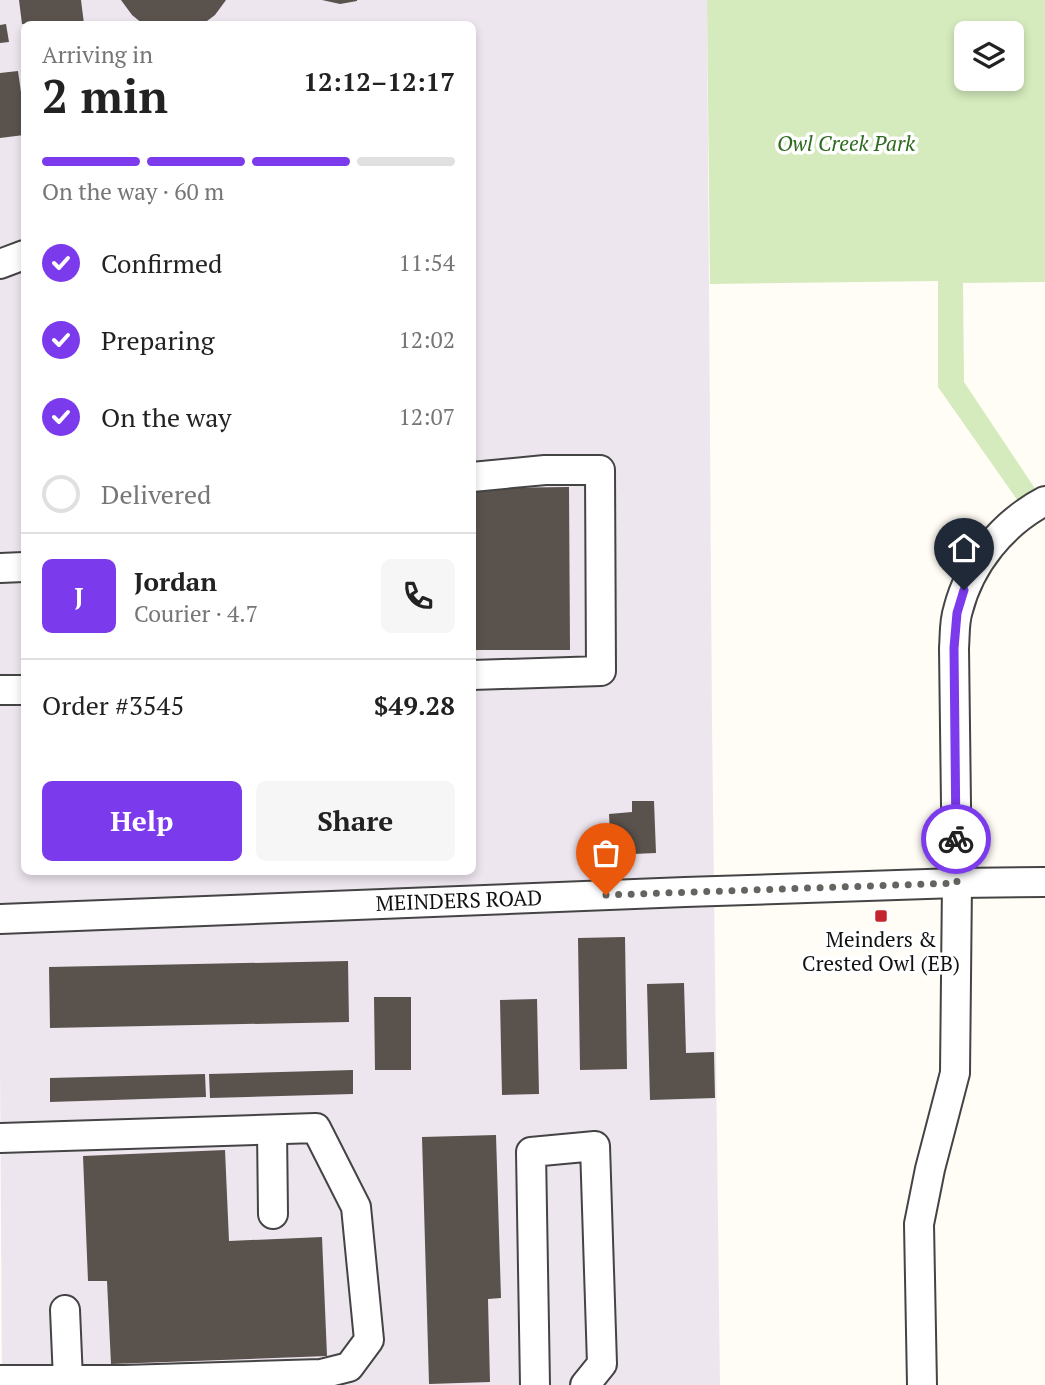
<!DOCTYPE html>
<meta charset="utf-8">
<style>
:root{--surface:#fff;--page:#f6f6f6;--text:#222;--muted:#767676;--line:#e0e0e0;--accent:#7c3aed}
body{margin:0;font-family:"PT Serif",serif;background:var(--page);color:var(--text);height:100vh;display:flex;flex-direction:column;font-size:26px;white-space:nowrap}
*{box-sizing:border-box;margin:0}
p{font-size:23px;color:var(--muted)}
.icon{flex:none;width:38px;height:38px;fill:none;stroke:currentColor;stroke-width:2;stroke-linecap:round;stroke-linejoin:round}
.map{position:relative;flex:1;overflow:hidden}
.panel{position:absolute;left:21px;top:21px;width:455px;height:854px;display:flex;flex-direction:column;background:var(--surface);border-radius:10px;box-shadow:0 4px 10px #0003}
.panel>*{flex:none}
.buttons{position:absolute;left:954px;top:21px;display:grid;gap:14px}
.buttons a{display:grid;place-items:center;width:70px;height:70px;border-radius:10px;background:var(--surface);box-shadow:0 4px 10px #0003;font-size:35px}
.pin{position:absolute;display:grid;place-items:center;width:60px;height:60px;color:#fff;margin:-72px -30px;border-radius:50% 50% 50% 0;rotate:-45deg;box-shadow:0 0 7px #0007}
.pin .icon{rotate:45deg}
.courier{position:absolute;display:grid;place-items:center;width:70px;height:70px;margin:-35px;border:5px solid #7c3aed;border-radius:50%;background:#fff;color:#222;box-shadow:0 2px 9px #0007}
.summary em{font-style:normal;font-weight:800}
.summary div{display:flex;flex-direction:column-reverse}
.summary{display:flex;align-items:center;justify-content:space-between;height:119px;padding:0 21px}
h1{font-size:46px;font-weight:800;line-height:52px}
.bar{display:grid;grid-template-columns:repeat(4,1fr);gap:10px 7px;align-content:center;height:84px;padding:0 21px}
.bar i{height:9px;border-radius:5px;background:var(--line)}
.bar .selected{background:var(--accent)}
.bar p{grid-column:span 4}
.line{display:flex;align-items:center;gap:18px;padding:0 21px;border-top:2px solid var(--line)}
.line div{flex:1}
.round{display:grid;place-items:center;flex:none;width:74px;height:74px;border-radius:10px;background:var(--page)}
ol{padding:0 21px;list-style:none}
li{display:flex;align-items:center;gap:21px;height:77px}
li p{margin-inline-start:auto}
li .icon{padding:7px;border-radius:50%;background:var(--accent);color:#fff;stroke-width:4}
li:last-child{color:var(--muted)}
li i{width:38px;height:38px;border:4px solid var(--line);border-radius:50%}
.action{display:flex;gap:14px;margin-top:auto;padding:14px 21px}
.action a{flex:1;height:80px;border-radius:10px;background:var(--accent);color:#fff;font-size:28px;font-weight:800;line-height:80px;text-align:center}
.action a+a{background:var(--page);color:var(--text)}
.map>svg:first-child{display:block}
.industrial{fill:#eee6ef;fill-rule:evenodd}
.green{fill:#d5ebbd;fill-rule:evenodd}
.building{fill:#5a524d}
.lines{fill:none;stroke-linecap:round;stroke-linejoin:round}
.minor-casing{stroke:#444;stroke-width:32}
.minor{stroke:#fff;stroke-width:28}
.done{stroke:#646461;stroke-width:7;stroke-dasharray:0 12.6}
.route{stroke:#7c3aed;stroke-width:9}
.poi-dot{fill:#c4262e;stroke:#fff;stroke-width:2.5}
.labels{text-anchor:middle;stroke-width:7;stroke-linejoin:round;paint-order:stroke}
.park-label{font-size:21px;font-style:italic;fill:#2f6b1f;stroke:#fff}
.street-label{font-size:21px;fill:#111;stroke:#fff}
.poi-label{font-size:21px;fill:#111;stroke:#fff}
</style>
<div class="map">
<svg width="1045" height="1385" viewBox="0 0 1045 1385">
<rect width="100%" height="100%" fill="#fffdf5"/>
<path class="industrial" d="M0 0H707L712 722 720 1385H2L0 1066ZM24 24H472V872H24Z"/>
<path class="green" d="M707 0H1045V282L963 283 964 382 1036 490 1018 501 938 387V281L710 284ZM966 33H1012V79H966Z"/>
<g class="building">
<path d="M19 0H81L84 24H22Z"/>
<path d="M121 0H226L215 15 203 24H143L132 15Z"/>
<path d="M322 0H357V1L340 4Z"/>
<path d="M6 24 9 42 0 43V25Z"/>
<path d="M18 71 24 114V135L0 138V73Z"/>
<path d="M569 487 570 650H472V488Z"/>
<path d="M632 801H654L656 853 611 855 609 814 632 812Z"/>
<path d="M625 937 627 1069 580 1070 578 938Z"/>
<path d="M348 961 349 1022 50 1028 49 967Z"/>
<path d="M684 983 686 1053 714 1052 715 1098 650 1100 647 984Z"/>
<path d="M374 997H411V1070H375Z"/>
<path d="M537 999 539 1094 502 1095 500 1000Z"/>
<path d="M353 1070V1094L210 1098 209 1074Z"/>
<path d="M205 1074 206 1097 50 1102V1078Z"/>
<path d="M496 1135 501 1298 488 1299 490 1382 429 1384 422 1137Z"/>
<path d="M225 1150 229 1241 322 1237 327 1356 111 1364 107 1281H88L83 1156Z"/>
</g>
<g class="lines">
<g class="minor-casing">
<g id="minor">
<path d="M0 264 24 255"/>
<path d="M472 477 545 470H600L601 671 472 675"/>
<path d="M0 568 24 567"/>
<path d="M0 690H24"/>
<path d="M0 919 685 892 957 883 1045 882"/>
<path d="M272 1130 273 1214"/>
<path d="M0 1138 316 1128 356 1207 369 1340 349 1367 321 1374 124 1380H0"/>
<path d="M65 1310 68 1380"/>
<path d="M535 1385 531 1152 595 1146 602 1364 585 1385"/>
<path d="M922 1385 919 1224 930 1169 955 1073 957 883 954 648C955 636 954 622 958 610 970 563 1003 523 1045 501"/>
</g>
</g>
<use href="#minor" class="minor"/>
</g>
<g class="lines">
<path class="done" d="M606 895 957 883 956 839"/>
<path class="route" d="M956 839 954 648 957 613 964 590"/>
</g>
<rect class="poi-dot" x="874" y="909" width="14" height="14" rx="3.5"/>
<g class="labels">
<g class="park-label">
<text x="846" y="151">Owl Creek Park</text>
</g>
<g class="street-label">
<text transform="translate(459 901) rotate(-2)" y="7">MEINDERS ROAD</text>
</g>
<g class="poi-label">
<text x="881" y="947">Meinders &amp;<tspan x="881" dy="24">Crested Owl (EB)</tspan></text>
</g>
</g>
</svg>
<div class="buttons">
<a><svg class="icon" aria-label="layers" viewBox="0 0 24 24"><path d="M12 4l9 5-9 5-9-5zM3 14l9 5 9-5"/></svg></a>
</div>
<div class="pin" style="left:606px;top:895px;background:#ea580c"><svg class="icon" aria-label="bag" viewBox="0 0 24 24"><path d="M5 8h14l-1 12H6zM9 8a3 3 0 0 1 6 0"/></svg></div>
<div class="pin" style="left:964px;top:590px;background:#1f2937"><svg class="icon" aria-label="home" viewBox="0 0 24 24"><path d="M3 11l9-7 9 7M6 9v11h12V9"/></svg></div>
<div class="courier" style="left:956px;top:839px"><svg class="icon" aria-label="bike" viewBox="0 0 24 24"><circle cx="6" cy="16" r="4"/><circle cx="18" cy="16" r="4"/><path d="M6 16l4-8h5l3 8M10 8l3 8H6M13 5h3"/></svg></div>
<section class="panel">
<div class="summary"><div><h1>2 min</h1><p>Arriving in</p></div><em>12:12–12:17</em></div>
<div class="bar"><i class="selected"></i><i class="selected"></i><i class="selected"></i><i></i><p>On the way · 60 m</p></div>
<ol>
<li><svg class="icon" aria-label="check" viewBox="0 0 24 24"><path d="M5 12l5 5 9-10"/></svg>Confirmed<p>11:54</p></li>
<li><svg class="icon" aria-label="check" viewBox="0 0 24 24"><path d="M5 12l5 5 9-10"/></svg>Preparing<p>12:02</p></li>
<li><svg class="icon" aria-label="check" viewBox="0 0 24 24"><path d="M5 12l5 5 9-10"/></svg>On the way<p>12:07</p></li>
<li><i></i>Delivered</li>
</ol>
<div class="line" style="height:126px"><b class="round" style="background:var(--accent);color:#fff">J</b><div><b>Jordan</b><p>Courier · 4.7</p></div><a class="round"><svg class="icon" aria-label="phone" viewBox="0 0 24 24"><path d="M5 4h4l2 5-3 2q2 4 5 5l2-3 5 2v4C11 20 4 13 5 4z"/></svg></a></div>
<div class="line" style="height:91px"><div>Order #3545</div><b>$49.28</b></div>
<div class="action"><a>Help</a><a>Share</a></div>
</section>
</div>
